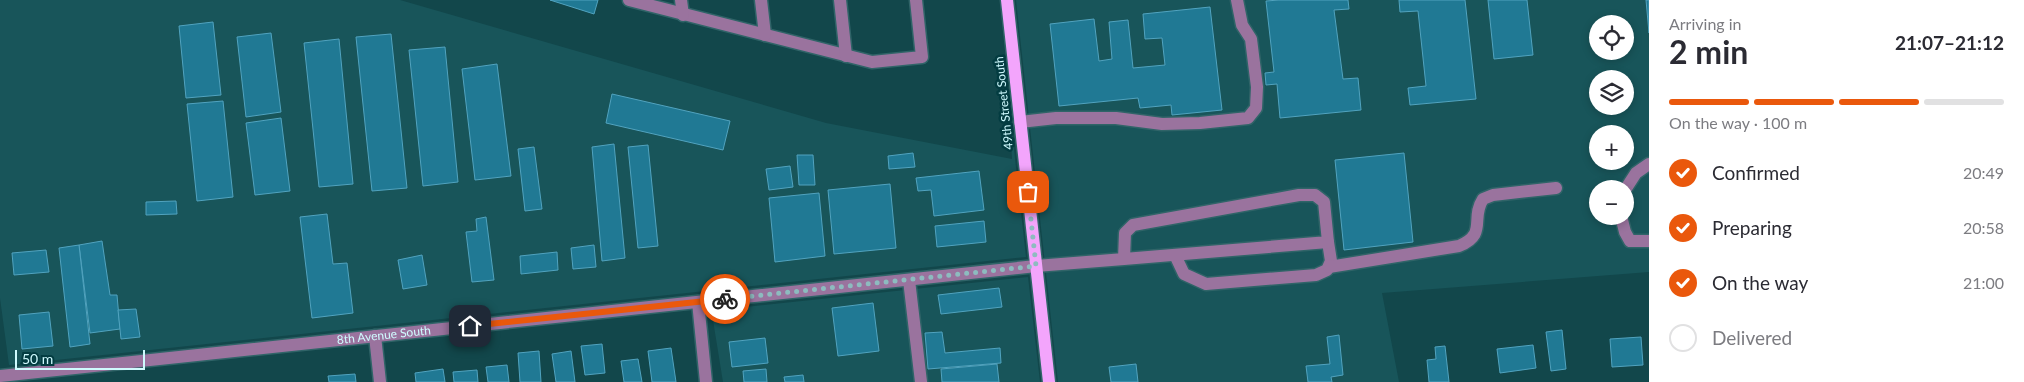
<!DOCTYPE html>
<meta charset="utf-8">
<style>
:root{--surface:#fff;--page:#f2f2f3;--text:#2b2b33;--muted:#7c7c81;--line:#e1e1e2;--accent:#ea580c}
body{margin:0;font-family:Lato,sans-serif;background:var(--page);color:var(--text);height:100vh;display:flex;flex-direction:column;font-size:19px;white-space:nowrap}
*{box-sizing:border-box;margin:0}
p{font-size:16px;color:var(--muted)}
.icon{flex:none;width:28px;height:28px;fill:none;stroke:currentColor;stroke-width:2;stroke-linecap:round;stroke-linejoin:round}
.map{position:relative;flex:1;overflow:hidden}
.panel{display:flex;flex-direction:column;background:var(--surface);width:375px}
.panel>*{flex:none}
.buttons{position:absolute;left:1589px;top:15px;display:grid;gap:10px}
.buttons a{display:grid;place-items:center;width:45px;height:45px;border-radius:50%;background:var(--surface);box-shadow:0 2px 8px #0003;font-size:25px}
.scale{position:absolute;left:15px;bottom:12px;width:130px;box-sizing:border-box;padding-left:5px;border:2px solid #cffafe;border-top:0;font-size:14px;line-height:18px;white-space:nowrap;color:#cffafe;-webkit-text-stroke:4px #033c41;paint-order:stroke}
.pin{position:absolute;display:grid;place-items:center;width:42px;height:42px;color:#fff;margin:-21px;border-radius:10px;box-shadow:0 2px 8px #0006}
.courier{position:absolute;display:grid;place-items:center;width:50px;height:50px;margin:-25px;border:4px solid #ea580c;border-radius:50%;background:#fff;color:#222;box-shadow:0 1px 6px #0007}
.summary em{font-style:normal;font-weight:700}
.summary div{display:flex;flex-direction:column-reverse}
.summary{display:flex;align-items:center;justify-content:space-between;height:85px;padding:0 20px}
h1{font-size:32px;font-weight:700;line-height:38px}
.bar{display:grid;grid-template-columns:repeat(4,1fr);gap:8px 5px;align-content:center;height:60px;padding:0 20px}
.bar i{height:6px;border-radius:4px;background:var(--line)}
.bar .active{background:var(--accent)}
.bar p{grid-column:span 4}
ol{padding:0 20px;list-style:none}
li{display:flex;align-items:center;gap:15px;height:55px}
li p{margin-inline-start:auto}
li .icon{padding:5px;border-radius:50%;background:var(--accent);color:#fff;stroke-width:4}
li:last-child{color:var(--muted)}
li i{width:28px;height:28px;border:2px solid var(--line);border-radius:50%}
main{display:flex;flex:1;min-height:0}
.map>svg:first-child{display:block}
.built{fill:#18555a;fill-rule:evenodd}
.building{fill:#207994;stroke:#51a3bf}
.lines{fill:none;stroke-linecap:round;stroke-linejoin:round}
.minor-casing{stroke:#306468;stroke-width:15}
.major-casing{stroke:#306468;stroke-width:15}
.minor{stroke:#9a739e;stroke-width:12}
.major{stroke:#f3a5fc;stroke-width:12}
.done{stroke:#8dbbbf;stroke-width:5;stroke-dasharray:0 9}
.route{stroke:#ea580c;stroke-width:6}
.labels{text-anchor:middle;stroke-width:5;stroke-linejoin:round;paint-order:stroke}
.street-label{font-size:12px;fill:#cffafe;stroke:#033c41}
</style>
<main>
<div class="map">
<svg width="1649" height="382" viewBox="0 0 1649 382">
<rect width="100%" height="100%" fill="#12474b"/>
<g class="built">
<path d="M0 0H400L826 123 1012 159 1009 105 1026 257 9 365 0 298Z"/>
<path d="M1016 0H1649V272L1382 293 1399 382H1058ZM1598 24H1625V51H1598ZM1598 79H1625V106H1598ZM1598 134H1625V161H1598ZM1598 189H1625V216H1598Z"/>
<path d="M1028 277 1040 382H723L712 314H708V311Z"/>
</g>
<g class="building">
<path d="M550 0H598L594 14Z"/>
<path d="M1279 0H1348L1349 9 1334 10 1343 79 1358 78 1361 110 1280 118 1277 84 1266 85 1265 73 1274 72 1266 1Z"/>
<path d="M1399 0H1465L1476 99 1410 105 1408 88 1426 86 1418 11 1400 12Z"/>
<path d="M1488 0H1527L1533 55 1494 59Z"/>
<path d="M1646 0H1649V33Z"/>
<path d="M1210 7 1222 110 1172 115 1171 105 1140 108 1138 98 1059 106 1050 24 1094 19 1099 61 1112 59 1109 22 1128 20 1133 68 1165 65 1162 38 1145 39 1143 14Z"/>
<path d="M213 22 221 95 186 98 179 26Z"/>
<path d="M271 33 281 112 246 117 237 37Z"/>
<path d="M391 34 407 188 372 191 356 37Z"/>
<path d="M339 39 353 184 319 187 304 43Z"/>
<path d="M445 47 458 182 423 186 409 50Z"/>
<path d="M497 64 511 176 475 180 462 69Z"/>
<path d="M612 94 730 121 723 150 606 123Z"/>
<path d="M223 101 233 197 197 201 187 104Z"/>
<path d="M281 118 290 191 255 195 246 123Z"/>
<path d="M614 144 625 258 602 261 592 147Z"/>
<path d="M648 145 658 246 638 248 628 147Z"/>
<path d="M534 147 542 209 525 211 518 149Z"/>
<path d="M913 153 915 167 889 169 888 156Z"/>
<path d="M1404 153 1413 242 1344 250 1335 160Z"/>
<path d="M797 155H813L815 185H799Z"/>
<path d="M790 166 793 187 769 190 766 169Z"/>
<path d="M979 171 984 210 934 216 931 190 918 191 916 178Z"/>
<path d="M890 184 896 248 834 254 828 190Z"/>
<path d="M819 193 825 256 775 262 769 198Z"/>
<path d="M176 201 177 214 146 215V202Z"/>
<path d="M327 214 333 264 347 263 353 313 312 318 300 217Z"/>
<path d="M486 217 494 280 472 282 466 232 477 231 476 219Z"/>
<path d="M984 221 986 242 937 247 935 226Z"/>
<path d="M102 241 110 295H117L120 329 90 333 79 245Z"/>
<path d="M79 245 90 344 70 347 59 248Z"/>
<path d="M594 245 596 267 573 269 571 248Z"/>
<path d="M46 250 49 272 14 275 12 253Z"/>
<path d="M557 252 558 270 521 274 520 256Z"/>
<path d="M422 255 427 285 403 289 398 260Z"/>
<path d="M999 288 1002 307 941 314 938 295Z"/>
<path d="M873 303 879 351 838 356 832 308Z"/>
<path d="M136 309 140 337 121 339 118 310Z"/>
<path d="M49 312 53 346 22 349 19 315Z"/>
<path d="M1562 330 1566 369 1551 371 1546 332Z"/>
<path d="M942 332 945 353 1000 348 1001 363 928 369 925 333Z"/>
<path d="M1339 335 1343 375 1331 377 1332 382H1308L1306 366 1330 364 1327 337Z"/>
<path d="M1641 337 1643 365 1612 367 1610 339Z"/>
<path d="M765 338 768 363 732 367 729 342Z"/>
<path d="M602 344 605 373 585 375 581 346Z"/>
<path d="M1533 345 1536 368 1500 373 1497 349Z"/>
<path d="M1445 346 1449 382H1429L1427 360 1436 359 1435 347Z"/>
<path d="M671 348 676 382H652L648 351Z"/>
<path d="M539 351 541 382H520L518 353Z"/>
<path d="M571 351 575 382H556L552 354Z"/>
<path d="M638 359 642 382H624L621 361Z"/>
<path d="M997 364 999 382H942L941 369Z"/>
<path d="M1136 364 1138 382H1111L1109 367Z"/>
<path d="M507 365 509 382H488L486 367Z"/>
<path d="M443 369 445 382H416L415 373Z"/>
<path d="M766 369 767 382H744L743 371Z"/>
<path d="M477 370 478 382H454L453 372Z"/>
<path d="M355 374 356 382H329L328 376Z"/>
<path d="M803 375 804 382H785L784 377Z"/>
</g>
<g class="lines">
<g class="minor-casing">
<g id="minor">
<path d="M629 0 872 62 922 57 916 0"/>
<path d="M681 0 683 15"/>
<path d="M761 0 765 35"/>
<path d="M840 0 846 56"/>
<path d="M1020 122 1056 118H1116L1162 124 1200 123 1248 118 1256 108 1257 87 1251 39 1242 25 1237 0"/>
<path d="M1625 190 1636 173 1649 164"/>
<path d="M1621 216 1625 232 1630 241H1649"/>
<path d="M1175 255 1184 274 1206 284 1316 275 1327 270 1331 261 1328 242"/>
<path d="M1329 267 1459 246C1488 234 1470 219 1483 199L1493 195 1556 188"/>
<path d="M909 280 921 382"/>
<path d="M698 302 706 382"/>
<path d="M375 336 380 382"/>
<path id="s1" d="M0 376 1036 266 1124 259 1328 242 1324 202 1315 195H1299L1133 225 1125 233 1124 259"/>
</g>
</g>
<g class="major-casing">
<path id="major" d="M1007 0 1049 382"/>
</g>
<use href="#minor" class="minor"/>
<use href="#major" class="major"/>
</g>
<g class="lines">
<path class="done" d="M725 299 1036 266 1028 192"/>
<path class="route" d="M470 326 725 299"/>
</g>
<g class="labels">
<g class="street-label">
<text transform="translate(1004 103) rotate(-96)" y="4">49th Street South</text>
<text dy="4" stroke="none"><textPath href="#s1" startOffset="386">8th Avenue South</textPath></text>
</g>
</g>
</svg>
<div class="buttons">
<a><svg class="icon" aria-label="locate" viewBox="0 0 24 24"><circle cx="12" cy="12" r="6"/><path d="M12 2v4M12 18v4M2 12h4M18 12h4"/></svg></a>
<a><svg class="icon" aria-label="layers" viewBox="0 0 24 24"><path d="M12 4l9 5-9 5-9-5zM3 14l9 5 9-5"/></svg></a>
<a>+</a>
<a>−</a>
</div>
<div class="scale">50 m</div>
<div class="pin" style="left:1028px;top:192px;background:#ea580c"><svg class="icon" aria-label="bag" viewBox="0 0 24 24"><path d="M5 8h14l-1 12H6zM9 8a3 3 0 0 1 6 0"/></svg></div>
<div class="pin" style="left:470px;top:326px;background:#1f2937"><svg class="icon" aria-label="home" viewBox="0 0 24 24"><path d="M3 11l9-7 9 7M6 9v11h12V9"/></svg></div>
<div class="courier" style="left:725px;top:299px"><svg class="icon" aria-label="bike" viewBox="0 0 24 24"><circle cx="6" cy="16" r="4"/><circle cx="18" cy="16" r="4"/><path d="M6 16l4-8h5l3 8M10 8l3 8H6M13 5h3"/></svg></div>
</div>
<section class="panel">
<div class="summary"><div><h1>2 min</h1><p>Arriving in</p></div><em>21:07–21:12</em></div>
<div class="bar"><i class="active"></i><i class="active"></i><i class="active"></i><i></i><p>On the way · 100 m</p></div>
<ol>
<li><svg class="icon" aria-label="check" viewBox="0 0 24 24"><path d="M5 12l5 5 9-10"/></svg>Confirmed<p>20:49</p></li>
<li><svg class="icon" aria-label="check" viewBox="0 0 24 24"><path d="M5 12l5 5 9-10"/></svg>Preparing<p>20:58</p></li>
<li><svg class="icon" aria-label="check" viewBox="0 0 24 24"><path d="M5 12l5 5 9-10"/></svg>On the way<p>21:00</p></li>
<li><i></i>Delivered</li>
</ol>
</section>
</main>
